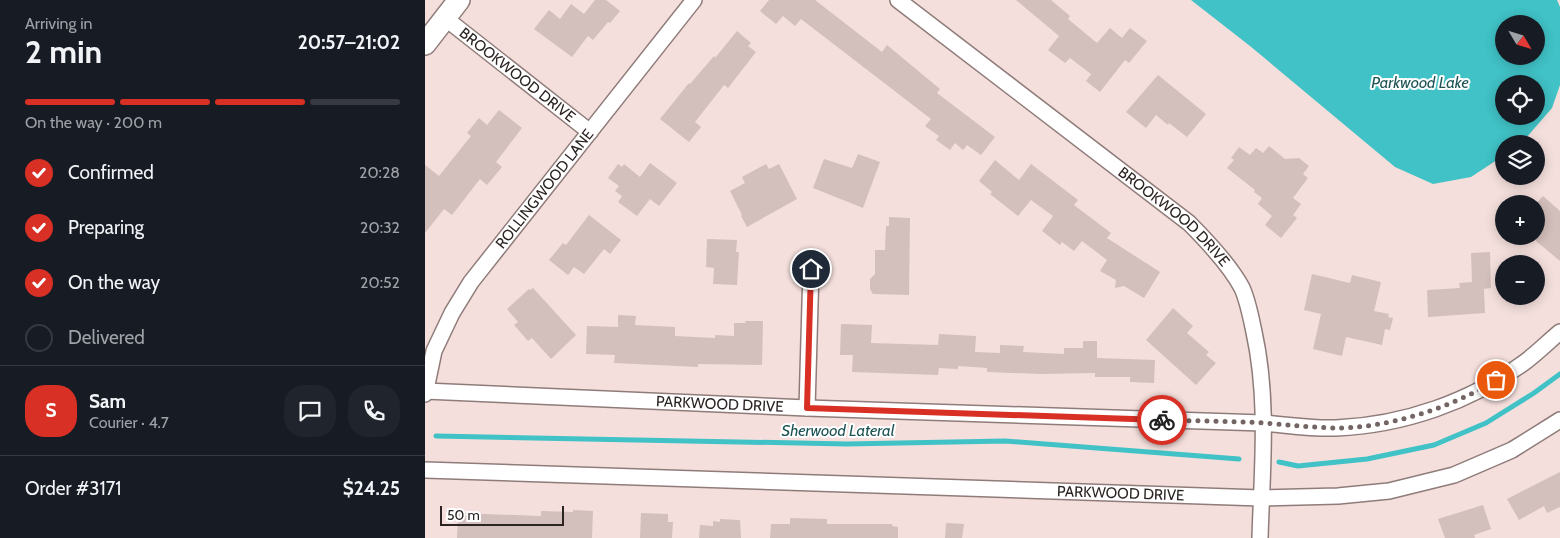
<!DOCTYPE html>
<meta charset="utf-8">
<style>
:root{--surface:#171b24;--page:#20242c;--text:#f1f3f6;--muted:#9ea1a6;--line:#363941;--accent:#d93025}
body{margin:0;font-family:Cabin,sans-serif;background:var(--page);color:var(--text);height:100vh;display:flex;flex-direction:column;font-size:19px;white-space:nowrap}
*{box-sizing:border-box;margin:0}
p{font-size:16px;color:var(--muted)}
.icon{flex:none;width:28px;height:28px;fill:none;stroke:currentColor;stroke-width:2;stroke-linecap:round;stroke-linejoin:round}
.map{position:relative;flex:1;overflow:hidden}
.side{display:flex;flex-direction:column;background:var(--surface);width:425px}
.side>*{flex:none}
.needle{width:32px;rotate:128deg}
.buttons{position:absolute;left:1070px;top:15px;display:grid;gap:10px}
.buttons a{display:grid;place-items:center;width:50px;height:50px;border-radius:50%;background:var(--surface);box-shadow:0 2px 12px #0003;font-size:25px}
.scale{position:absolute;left:15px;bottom:12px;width:124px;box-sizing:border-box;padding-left:5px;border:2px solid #2c2423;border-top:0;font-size:14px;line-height:18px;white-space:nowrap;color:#2c2423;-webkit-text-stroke:4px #fff;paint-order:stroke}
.pin{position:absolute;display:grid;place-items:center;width:42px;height:42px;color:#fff;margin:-21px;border:2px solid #fff;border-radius:50%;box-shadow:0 1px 5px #0007}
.courier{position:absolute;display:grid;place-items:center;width:50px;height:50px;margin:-25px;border:4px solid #d93025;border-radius:50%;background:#fff;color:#222;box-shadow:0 1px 6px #0007}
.summary em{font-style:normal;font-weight:700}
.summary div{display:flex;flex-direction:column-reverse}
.summary{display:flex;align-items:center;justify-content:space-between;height:85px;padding:0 25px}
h1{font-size:32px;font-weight:700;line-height:38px}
.bar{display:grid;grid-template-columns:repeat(4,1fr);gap:8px 5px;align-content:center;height:60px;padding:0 25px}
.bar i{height:6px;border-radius:4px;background:var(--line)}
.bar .on{background:var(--accent)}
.bar p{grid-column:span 4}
.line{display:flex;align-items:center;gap:12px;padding:0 25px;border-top:1px solid var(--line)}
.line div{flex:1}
.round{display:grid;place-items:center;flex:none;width:52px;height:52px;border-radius:20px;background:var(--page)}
ol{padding:0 25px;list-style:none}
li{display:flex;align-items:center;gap:15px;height:55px}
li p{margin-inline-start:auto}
li .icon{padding:5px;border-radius:50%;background:var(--accent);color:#fff;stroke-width:4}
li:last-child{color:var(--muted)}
li i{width:28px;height:28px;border:2px solid var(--line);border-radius:50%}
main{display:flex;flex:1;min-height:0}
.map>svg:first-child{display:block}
.water{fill:#40c2c6;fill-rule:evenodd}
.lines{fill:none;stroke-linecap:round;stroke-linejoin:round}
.stream{stroke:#40c2c6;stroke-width:5}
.building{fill:#d3bfbc}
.minor-casing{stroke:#8f7c7a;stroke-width:18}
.secondary-casing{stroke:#8f7c7a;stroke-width:24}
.minor{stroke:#fff;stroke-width:15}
.secondary{stroke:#fff;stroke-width:21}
.done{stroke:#726564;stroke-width:5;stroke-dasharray:0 9}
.route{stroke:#d93025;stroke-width:6}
.labels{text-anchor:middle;stroke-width:4;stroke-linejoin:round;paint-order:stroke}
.street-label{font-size:15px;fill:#2c2423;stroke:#fff}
.water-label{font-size:16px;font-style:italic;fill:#1d5355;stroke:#fff}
</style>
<main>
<section class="side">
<div class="summary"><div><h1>2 min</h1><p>Arriving in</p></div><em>20:57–21:02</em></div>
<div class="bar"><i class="on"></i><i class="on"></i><i class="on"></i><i></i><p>On the way · 200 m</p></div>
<ol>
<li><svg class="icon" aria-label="check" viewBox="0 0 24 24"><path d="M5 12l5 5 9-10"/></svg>Confirmed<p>20:28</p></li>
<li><svg class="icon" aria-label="check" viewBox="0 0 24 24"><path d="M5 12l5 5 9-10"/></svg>Preparing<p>20:32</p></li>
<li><svg class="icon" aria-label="check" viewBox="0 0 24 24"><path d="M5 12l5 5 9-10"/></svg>On the way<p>20:52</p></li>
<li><i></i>Delivered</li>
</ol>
<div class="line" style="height:90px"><b class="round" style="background:var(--accent);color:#fff">S</b><div><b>Sam</b><p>Courier · 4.7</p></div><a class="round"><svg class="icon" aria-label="chat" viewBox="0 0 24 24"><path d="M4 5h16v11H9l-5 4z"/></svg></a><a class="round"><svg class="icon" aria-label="phone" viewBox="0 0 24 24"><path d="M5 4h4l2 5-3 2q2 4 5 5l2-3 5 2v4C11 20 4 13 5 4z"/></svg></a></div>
<div class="line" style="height:65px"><div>Order #3171</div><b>$24.25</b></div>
</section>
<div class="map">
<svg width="1135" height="538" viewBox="0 0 1135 538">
<rect width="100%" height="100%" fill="#f4dfdc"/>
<path class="water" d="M766 0H1132L1135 7V85L1127 108 1101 138 1093 144H1079L1078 156 1046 177 1008 184 970 167 825 46ZM1079 24H1111V56H1079ZM1079 84H1111V116H1079Z"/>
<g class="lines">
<g class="stream">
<path d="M11 436 422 444 580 441 814 459"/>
<path d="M854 462 873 466 942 459 1009 445 1061 423 1109 393 1135 374"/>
</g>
</g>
<g class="building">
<path d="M170 0H181L195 11 185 23 183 22 168 40 163 36 147 57 109 29 124 10 135 19 146 4 159 14Z"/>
<path d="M344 0H390L457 52 462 45 515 89 512 93 570 137 556 155 542 145 538 150 530 143 525 150 511 140 514 136 500 126 506 119 376 19 370 26 358 16 351 24 335 11Z"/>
<path d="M591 0H626L645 16 643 19 672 43 685 28 697 38 705 28 722 41 704 63 700 60 675 92 661 81 666 74 645 58 640 63 623 50 634 36Z"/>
<path d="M312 31 326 43 323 46 331 52 303 88 299 85 270 122 276 127 264 142 235 119 264 83 265 84 289 56 290 58Z"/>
<path d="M733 75 781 114 762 137 744 123 743 125 731 115 721 128 701 112Z"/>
<path d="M74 110 97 128 71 162 77 167 62 185 55 179 27 215 19 209 0 233V165L14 176 46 136 42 133 54 118 62 125Z"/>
<path d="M844 146 860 159 874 158 884 166 878 174 883 178 868 198 876 204 868 215 872 218 856 238 840 225 847 216 833 204 837 198 829 192 830 190 802 168 809 160 806 158 814 147 825 155 831 148 838 153Z"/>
<path d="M433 154 455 162 438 208 388 188 399 159 427 168Z"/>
<path d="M570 160 594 180 606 164 653 200 649 205 686 233 682 238 735 272 719 298 699 286 690 288 691 280 675 271 682 260 657 241 649 251 637 242 635 245 617 231 628 216 606 200 593 216 565 194 567 192 554 181Z"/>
<path d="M225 163 252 183 234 206 225 199 212 216 193 202 197 196 190 191 194 186 183 178 193 164 197 167 199 164 215 177Z"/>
<path d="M341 164 344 169 354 164 372 199 322 227 316 216 317 215 305 191 320 183 317 177Z"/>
<path d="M1118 196 1135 211V261L1111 241V204Z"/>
<path d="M164 215 196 240 185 254 179 249 159 274 149 267 143 275 124 260 138 243 141 245Z"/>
<path d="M464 217 485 218 484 295 448 294 445 289V279L450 274V250H460L461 226H464Z"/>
<path d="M282 239 312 240 311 252H314L312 285 288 284 289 268 281 267Z"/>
<path d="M1065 252 1066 288 1059 289 1060 313 1003 317 1002 290 1035 288 1034 283 1047 282 1046 253Z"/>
<path d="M887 274 925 283 927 275 956 282 949 311 964 314 963 317 968 318 965 330 960 329 957 345 921 337 917 356 888 349 896 314 879 310Z"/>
<path d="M108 288 151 335 126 359 107 338 103 341 89 325 93 322 82 309 104 289 105 290Z"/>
<path d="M748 308 768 326 762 333 784 352 781 355 791 363 771 385 721 340Z"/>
<path d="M193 315 211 316 210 325 250 327V336L290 338V335L309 336V323H321L320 321H338L337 365 273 364V367L189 363 190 355 161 354 162 326 193 327Z"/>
<path d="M416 324 447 325 446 343 513 345 514 334 551 336 550 352 575 353V345L599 346 598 352 639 354V348H658V341H672V358L730 360 729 383 705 382V377H670V373L616 374 562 372V368L533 366V369L514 368 513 375 427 372 428 355H415Z"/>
<path d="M1135 472V507L1122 513 1119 506 1094 520 1082 499Z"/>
<path d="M1058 505 1066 529 1049 535 1050 538H1020L1013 519Z"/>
<path d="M148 510 168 511 167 538H32L33 513 116 516V511L148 512Z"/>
<path d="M216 513 243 514V522H248L247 538H215Z"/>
<path d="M365 518 402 519V524H467V526L473 527V538H345L346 524H365Z"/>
<path d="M295 519 315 520 316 538H274L275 525 288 526V521L295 522Z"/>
<path d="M521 523 539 524 537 538H520Z"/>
</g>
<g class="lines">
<g class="minor-casing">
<g id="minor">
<path id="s1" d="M473 0 764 223C781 240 806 267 817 288 823 301 826 318 829 332 844 400 837 469 835 538"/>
<path id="s2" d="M20 18 165 132"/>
<path id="s3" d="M0 391 382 408 838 423C862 425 887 429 911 428 979 425 1045 402 1100 362 1112 353 1123 342 1135 332"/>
<path id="s4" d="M0 394 9 351 27 313 46 282 269 0"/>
<path d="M382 408 386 269"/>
<path id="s5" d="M0 470 836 498 913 496 964 491 1029 475 1087 450 1135 420"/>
</g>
</g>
<g class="secondary-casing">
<path id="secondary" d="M0 44 34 0"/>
</g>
<use href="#minor" class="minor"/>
<use href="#secondary" class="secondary"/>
</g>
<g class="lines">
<path class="done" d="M737 420C771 421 806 421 840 423 863 425 885 427 908 428 960 429 1027 408 1071 380"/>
<path class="route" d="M386 269 382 408 737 420"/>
</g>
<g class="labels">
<g class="street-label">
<text dy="5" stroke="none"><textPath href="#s2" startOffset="92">BROOKWOOD DRIVE</textPath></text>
<text dy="5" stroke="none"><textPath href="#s4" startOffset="241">ROLLINGWOOD LANE</textPath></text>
<text dy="5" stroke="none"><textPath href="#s1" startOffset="351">BROOKWOOD DRIVE</textPath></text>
<text dy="5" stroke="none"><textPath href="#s3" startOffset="295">PARKWOOD DRIVE</textPath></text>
<text dy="5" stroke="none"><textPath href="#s5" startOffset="696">PARKWOOD DRIVE</textPath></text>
</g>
<g class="water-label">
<text x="995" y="88">Parkwood Lake</text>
<text x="413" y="436">Sherwood Lateral</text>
</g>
</g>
</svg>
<div class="buttons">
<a><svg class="needle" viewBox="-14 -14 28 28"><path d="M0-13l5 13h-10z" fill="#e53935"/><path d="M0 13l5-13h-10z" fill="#9ea1a6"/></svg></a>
<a><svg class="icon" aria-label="locate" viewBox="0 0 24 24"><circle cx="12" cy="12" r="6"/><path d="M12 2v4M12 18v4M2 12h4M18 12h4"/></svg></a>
<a><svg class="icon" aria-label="layers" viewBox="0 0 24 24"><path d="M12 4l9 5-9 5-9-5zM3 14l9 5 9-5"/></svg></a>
<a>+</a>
<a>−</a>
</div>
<div class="scale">50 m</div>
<div class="pin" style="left:1071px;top:380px;background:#ea580c"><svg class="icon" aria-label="bag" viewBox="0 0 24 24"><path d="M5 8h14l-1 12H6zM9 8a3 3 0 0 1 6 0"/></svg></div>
<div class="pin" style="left:386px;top:269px;background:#1f2937"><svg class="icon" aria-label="home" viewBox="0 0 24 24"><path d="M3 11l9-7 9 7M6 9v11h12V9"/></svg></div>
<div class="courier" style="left:737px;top:420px"><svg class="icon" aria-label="bike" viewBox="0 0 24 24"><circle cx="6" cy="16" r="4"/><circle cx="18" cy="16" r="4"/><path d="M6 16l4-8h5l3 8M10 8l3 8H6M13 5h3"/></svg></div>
</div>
</main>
